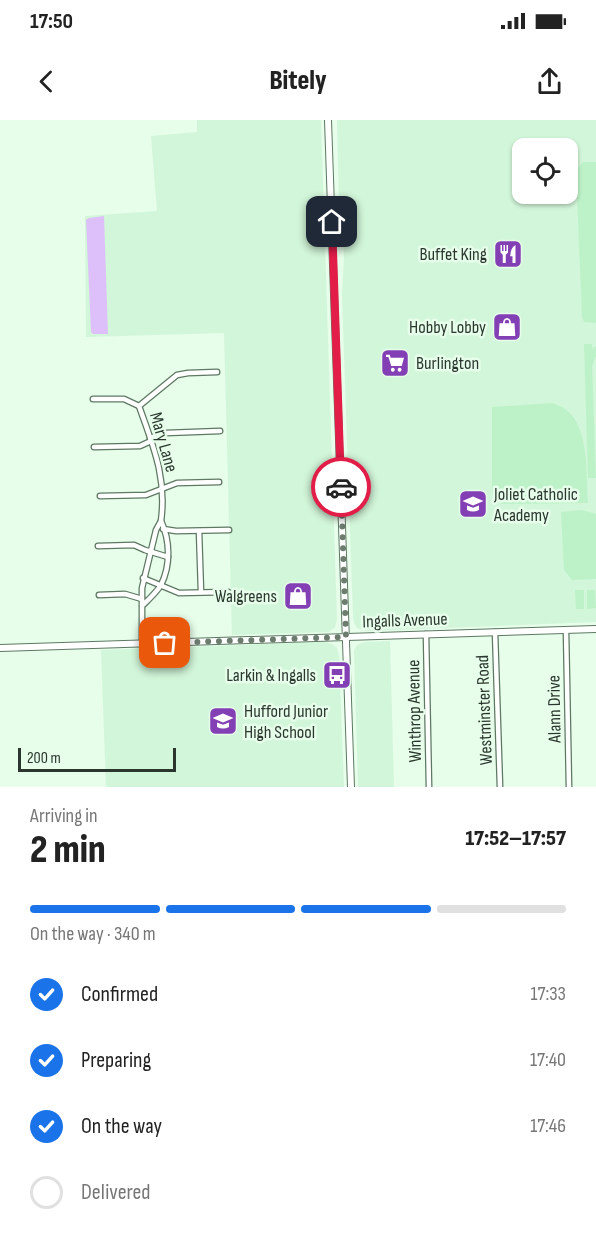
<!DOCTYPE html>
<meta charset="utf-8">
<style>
:root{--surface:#fff;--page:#f2f2f2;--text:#222;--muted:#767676;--line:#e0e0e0;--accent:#1a73e8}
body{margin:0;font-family:"Sofia Sans Condensed",sans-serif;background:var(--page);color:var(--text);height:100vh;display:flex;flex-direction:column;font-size:22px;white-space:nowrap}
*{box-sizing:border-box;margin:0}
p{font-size:20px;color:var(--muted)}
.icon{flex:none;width:33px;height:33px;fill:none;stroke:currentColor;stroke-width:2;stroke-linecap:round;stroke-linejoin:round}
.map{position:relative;height:667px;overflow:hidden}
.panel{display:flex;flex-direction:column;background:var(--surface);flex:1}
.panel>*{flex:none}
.tools{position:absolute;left:512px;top:18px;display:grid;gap:12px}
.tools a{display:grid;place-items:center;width:66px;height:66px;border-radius:12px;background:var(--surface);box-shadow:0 2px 4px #0004;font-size:30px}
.scale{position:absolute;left:18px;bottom:15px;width:158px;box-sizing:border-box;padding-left:6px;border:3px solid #2b372e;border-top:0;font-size:16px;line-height:21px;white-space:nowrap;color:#2b372e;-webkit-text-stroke:4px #e6feea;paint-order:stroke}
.pin{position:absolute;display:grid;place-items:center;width:51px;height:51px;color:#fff;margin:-26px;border-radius:12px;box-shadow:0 3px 9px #0006}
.courier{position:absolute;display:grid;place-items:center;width:60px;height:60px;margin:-30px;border:4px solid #e11d48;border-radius:50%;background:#fff;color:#222;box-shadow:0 2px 8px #0007}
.overview em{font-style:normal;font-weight:800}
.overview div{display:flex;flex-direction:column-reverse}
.overview{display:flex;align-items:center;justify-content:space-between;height:102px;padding:0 30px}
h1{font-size:39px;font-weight:800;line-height:45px}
.bar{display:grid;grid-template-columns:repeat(4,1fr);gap:9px 6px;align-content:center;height:72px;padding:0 30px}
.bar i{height:8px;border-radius:4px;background:var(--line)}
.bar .active{background:var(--accent)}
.bar p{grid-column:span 4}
ol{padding:0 30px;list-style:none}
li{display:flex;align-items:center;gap:18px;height:66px}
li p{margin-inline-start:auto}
li .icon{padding:6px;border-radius:50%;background:var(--accent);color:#fff;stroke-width:4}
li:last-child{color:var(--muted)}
li i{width:33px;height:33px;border:3px solid var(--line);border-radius:50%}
.status{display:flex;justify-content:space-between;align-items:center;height:42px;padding:0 30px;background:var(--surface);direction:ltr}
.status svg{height:16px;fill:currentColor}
header{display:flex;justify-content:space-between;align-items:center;height:78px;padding:0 30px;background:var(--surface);font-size:27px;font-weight:800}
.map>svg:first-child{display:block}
.built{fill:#d2f6d9;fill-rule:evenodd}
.green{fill:#bdf2c8}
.water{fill:#ddc0fa}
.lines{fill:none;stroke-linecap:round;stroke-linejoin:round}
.street-casing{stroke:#5e7863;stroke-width:7}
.secondary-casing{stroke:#5e7863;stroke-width:8}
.street{stroke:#fff;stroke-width:4.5}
.secondary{stroke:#fff;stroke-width:6}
.done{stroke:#6c7d70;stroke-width:6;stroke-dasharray:0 10.8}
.route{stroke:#e11d48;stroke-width:8}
.labels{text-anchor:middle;stroke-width:5;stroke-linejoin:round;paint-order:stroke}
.poi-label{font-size:18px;fill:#2b372e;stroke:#e6feea;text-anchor:end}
.street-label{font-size:18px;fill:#2b372e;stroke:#e6feea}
</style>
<div class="status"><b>17:50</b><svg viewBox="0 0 49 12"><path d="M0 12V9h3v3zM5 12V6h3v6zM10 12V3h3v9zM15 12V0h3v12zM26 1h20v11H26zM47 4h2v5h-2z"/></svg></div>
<header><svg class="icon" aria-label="back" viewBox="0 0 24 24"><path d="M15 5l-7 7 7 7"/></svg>Bitely<svg class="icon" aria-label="share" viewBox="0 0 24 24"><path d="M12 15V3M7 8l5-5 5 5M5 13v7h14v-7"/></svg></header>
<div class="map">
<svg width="596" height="667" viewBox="0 0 596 667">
<rect width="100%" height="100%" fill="#e6feea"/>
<g class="built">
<path d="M197 0H321L337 499 335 507 329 512 232 515 224 213 86 217 85 96 157 91 151 16 197 12Z"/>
<path d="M337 0H596V502L367 511 357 508 354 503 353 497 342 174 344 138 343 114 339 87ZM522 28H567V74H522Z"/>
<path d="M390 521 394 667H358L354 530 357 525 365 522Z"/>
<path d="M324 522 332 524 337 528 339 535 344 667H106L101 530Z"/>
</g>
<g class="green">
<path d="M583 42H596V203L584 202 582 197 576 50Z"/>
<path d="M584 224H592V229L596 226V236L592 246 596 358H588Z"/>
<path d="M552 283C557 285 561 286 565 289 590 306 586 356 588 383L502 384 492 373V287Z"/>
<path d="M582 390 596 394V459L572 460 564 450 561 392Z"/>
<path d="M575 470H584V489H576Z"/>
<path d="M587 470H595L596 488 587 489Z"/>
</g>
<path class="water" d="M104 96 108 214H93L91 212 86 100 89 98Z"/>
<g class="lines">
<g class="street-casing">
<g id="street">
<path d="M93 279H124L139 286"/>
<path d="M139 286C153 326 167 357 161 401"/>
<path d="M139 286 177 255 188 253 217 252"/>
<path d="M150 318 166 313 220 311"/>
<path d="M94 327 140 326 151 321"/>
<path d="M100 376 146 375 177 363 219 362"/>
<path d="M163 409 176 411 229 410"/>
<path d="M199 411 201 472"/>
<path d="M98 426 134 425 145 430 168 437"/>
<path d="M143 458 179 473 228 472"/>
<path d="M99 475 125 474 142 479"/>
<path d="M142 486C148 480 156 473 161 465 171 445 170 420 161 401L156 410 142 468V524"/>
<path d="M566 510 569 667"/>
<path d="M495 512 500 667"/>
<path d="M426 514 429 667"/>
</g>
</g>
<g class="secondary-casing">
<g id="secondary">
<path d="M328 0 351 667"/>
<path d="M0 528 596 509"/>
</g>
</g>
<use href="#street" class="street"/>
<use href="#secondary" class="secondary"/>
</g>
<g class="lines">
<path class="done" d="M165 523 346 517 341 367"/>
<path class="route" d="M332 102 341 367"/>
</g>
<defs>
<g id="restaurant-square" transform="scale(1.5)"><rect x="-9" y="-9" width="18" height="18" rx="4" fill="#8240b4" stroke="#e6feea"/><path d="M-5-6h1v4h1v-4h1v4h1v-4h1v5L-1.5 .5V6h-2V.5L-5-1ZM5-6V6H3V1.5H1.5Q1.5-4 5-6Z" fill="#fff"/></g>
<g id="shop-square" transform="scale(1.5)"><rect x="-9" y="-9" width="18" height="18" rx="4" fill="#8240b4" stroke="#e6feea"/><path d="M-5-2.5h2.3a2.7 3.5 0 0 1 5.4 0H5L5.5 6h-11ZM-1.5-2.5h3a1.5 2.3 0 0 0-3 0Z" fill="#fff"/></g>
<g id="supermarket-square" transform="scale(1.5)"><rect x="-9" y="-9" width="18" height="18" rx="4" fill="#8240b4" stroke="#e6feea"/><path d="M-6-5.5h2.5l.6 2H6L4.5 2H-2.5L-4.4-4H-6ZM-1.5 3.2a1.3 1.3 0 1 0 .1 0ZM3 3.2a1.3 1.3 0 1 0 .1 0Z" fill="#fff"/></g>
<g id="school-square" transform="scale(1.5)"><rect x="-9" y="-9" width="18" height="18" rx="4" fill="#8240b4" stroke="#e6feea"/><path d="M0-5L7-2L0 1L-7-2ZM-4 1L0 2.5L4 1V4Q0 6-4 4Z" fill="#fff"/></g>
<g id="bus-square" transform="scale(1.5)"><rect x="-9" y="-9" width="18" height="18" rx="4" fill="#8240b4" stroke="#e6feea"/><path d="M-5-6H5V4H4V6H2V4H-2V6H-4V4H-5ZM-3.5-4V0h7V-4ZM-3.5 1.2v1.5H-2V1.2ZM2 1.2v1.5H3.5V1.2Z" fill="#fff"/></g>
</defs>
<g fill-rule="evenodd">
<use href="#restaurant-square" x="508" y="134"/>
<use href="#shop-square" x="507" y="207"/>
<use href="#supermarket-square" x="395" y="243"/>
<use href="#school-square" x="473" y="384"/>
<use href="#shop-square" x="298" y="476"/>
<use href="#bus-square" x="337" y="555"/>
<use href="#school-square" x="223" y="601"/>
</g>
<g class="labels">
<g class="poi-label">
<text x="487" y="140">Buffet King</text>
<text x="486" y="213">Hobby Lobby</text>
<text x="416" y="249" text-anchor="start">Burlington</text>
<text x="494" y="380" text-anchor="start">Joliet Catholic<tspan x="494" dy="21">Academy</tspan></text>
<text x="277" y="482">Walgreens</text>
<text x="316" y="561">Larkin &amp; Ingalls</text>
<text x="244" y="597" text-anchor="start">Hufford Junior<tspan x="244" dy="21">High School</tspan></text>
</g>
<g class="street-label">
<text transform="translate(164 322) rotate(74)" y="6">Mary Lane</text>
<text transform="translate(405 500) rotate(-2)" y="6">Ingalls Avenue</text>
<text transform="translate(554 589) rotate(-91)" y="6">Alann Drive</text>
<text transform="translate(484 590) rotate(-92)" y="6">Westminster Road</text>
<text transform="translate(414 591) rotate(-91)" y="6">Winthrop Avenue</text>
</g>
</g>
</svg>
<div class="tools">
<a><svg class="icon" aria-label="locate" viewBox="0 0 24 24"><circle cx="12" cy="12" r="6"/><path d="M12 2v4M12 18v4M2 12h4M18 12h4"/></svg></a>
</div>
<div class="scale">200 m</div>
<div class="pin" style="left:165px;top:523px;background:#ea580c"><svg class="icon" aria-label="bag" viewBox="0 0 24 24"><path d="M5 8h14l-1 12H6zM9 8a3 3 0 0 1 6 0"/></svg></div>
<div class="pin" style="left:332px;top:102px;background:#1f2937"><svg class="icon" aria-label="home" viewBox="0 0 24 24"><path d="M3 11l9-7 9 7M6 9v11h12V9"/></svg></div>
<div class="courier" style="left:341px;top:367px"><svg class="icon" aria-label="car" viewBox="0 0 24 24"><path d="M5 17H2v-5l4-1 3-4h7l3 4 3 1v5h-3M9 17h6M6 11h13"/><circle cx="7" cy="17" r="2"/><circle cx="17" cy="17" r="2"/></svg></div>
</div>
<section class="panel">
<div class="overview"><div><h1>2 min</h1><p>Arriving in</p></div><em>17:52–17:57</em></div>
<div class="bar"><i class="active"></i><i class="active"></i><i class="active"></i><i></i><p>On the way · 340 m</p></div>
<ol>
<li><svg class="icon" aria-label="check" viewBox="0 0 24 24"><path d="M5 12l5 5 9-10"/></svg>Confirmed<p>17:33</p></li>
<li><svg class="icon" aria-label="check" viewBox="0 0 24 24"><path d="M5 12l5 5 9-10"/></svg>Preparing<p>17:40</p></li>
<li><svg class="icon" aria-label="check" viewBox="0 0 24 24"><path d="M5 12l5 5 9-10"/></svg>On the way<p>17:46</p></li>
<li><i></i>Delivered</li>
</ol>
</section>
